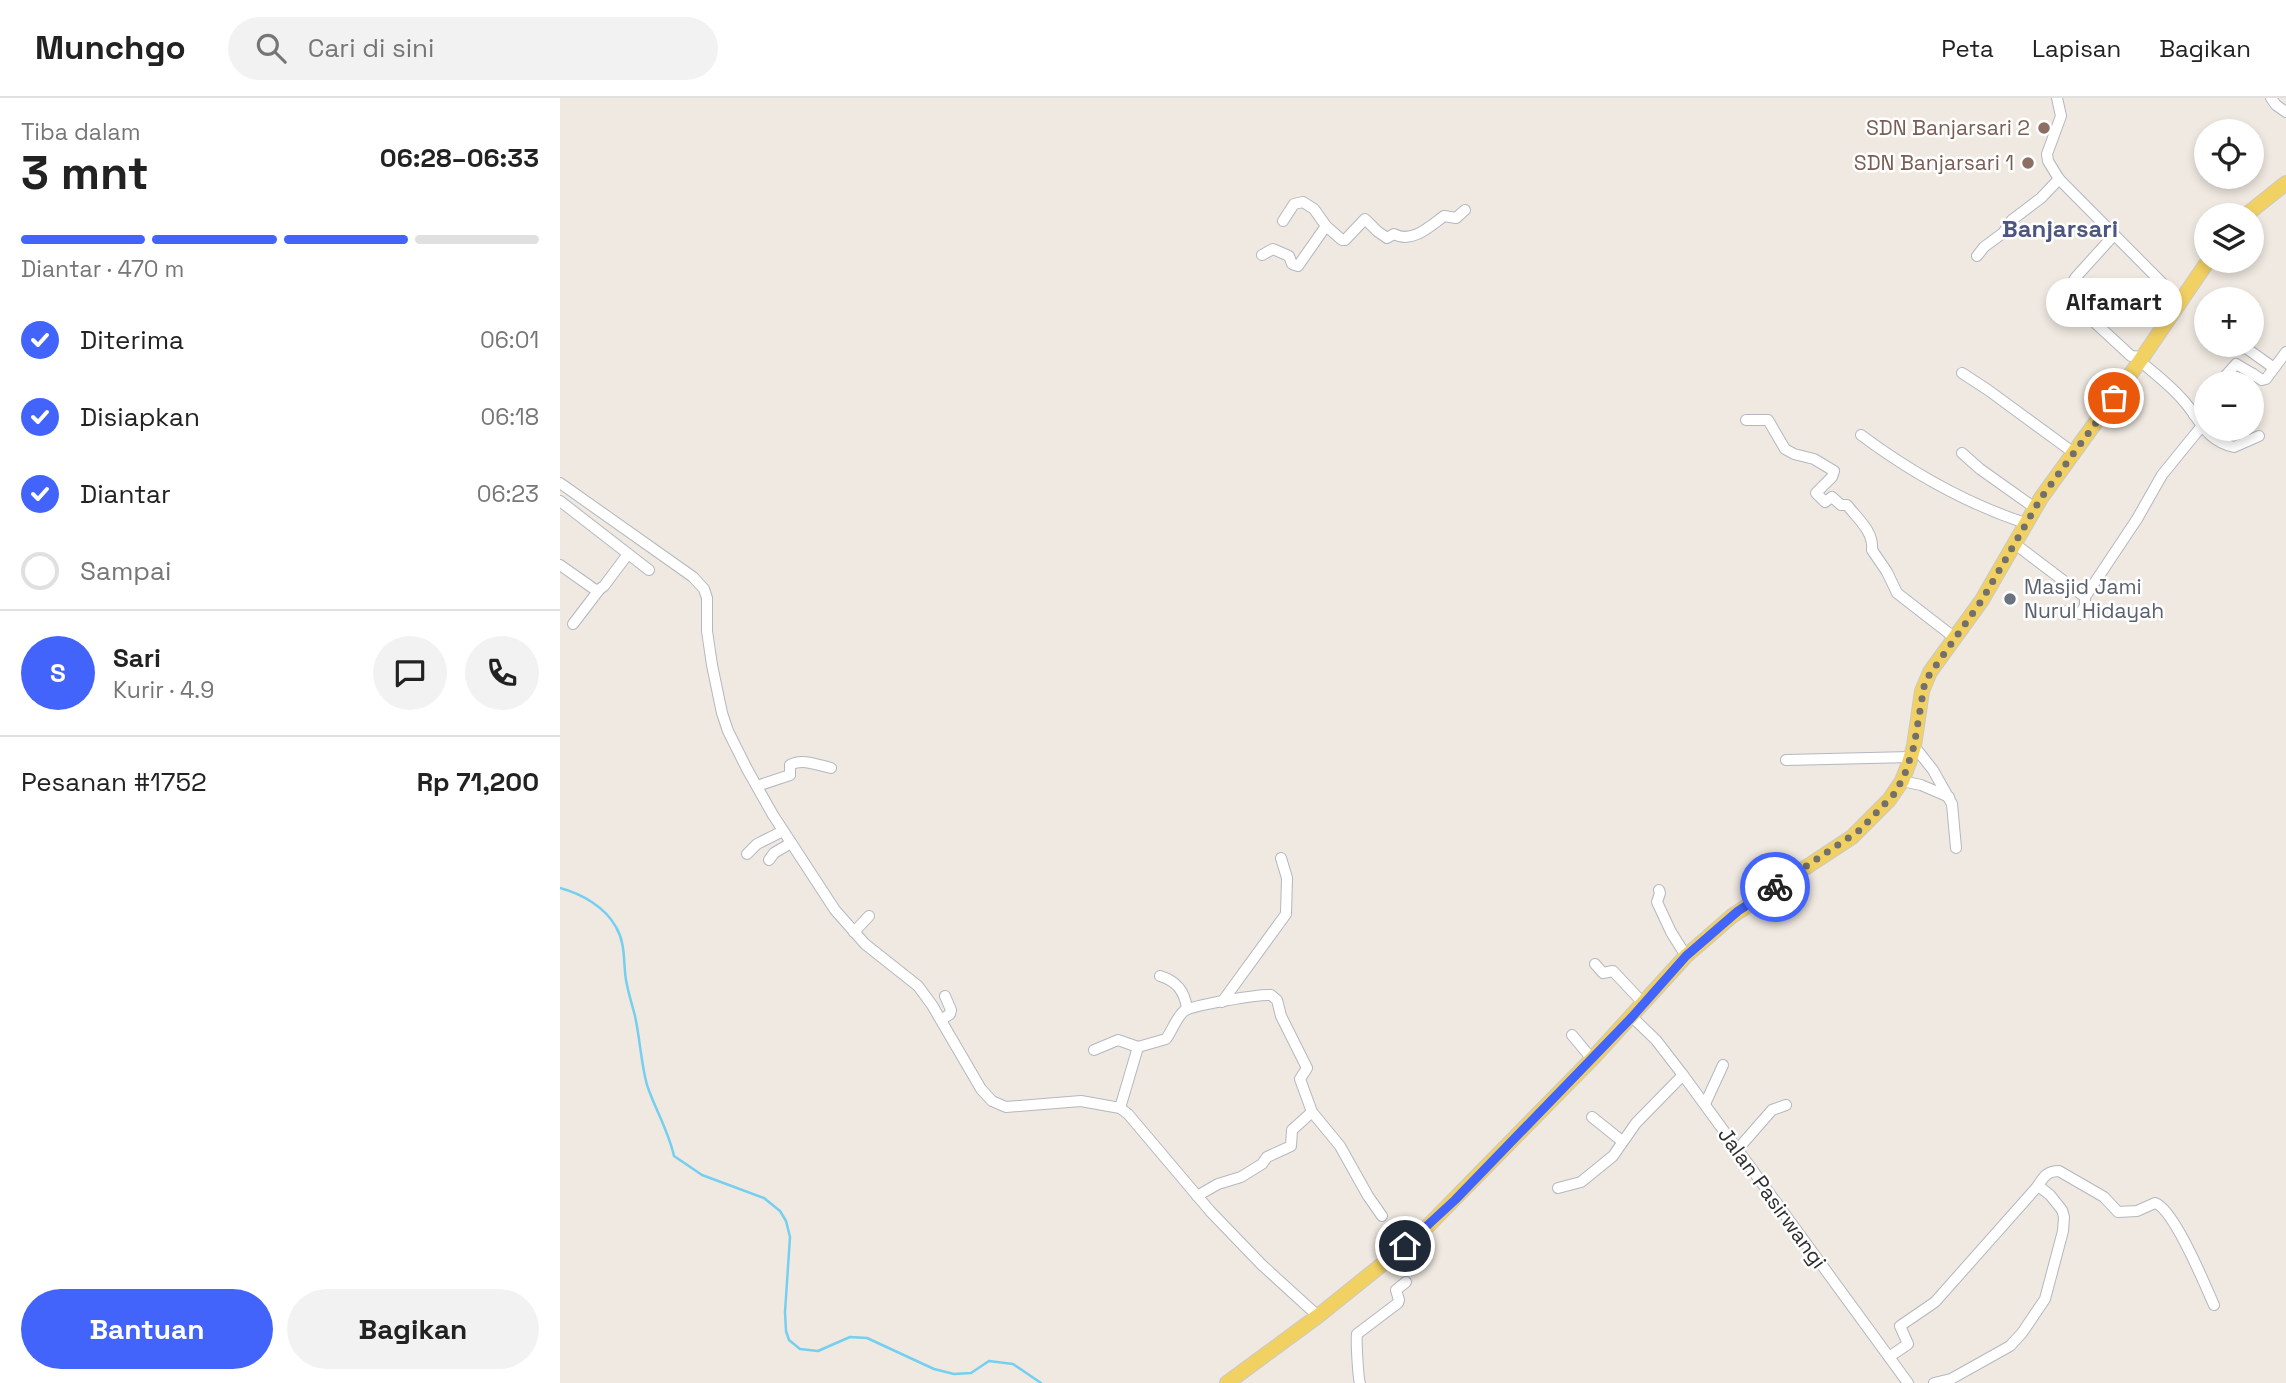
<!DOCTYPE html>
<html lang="id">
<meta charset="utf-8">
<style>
:root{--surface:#fff;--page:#f2f2f2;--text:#222;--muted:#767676;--line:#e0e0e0;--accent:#4264fb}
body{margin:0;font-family:"Space Grotesk",sans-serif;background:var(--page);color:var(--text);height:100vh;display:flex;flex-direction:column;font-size:26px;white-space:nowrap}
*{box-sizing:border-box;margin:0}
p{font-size:23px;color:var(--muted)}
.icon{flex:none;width:38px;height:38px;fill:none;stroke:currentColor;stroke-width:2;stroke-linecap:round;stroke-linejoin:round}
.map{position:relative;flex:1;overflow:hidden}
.sheet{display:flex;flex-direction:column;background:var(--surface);width:560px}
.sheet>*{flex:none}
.tools{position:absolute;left:1634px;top:21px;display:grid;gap:14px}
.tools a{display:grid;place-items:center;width:70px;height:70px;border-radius:50%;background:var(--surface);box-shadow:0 4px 10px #0003;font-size:35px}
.pin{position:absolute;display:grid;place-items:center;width:60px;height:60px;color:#fff;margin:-30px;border:4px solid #fff;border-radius:50%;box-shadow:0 2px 7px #0007}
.courier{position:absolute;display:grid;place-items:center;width:70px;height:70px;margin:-35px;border:5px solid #4264fb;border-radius:50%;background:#fff;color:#222;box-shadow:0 2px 9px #0007}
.bubble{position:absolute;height:49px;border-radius:24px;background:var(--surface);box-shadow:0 4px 10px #0003;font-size:23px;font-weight:700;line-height:49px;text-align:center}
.overview em{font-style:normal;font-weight:700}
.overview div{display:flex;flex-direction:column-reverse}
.overview{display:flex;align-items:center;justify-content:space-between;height:119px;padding:0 21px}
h1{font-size:46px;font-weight:700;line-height:52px}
.bar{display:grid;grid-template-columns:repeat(4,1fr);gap:10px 7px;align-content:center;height:84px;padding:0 21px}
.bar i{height:9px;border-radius:5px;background:var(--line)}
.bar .active{background:var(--accent)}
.bar p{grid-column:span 4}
.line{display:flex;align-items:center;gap:18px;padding:0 21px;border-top:2px solid var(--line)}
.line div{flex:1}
.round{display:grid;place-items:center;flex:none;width:74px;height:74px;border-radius:37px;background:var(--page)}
ol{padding:0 21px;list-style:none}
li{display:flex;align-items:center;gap:21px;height:77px}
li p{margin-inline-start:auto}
li .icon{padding:7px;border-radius:50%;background:var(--accent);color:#fff;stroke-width:4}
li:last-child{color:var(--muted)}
li i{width:38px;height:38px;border:4px solid var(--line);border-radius:50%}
.action{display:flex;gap:14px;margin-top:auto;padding:14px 21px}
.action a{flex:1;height:80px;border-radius:42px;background:var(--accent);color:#fff;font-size:28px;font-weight:700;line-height:80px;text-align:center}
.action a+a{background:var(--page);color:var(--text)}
header{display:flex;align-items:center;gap:42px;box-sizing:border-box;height:98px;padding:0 35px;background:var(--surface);border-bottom:2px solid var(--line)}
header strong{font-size:33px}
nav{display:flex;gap:38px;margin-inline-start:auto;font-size:24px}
.search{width:490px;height:63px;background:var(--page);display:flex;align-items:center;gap:18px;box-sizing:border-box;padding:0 24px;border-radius:38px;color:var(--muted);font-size:26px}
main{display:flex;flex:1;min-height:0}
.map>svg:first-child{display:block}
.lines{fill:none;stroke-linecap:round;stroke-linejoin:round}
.stream{stroke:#75cff0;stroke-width:2.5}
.minor-casing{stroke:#b4b7c1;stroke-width:12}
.major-casing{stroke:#c9c9c9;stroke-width:16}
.minor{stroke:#fff;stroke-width:10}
.major{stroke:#f2d163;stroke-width:14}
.done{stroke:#726f6d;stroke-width:7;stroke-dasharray:0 12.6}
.route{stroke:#4264fb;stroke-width:9}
.education-dot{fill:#8d6e63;stroke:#fff;stroke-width:2.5}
.worship-dot{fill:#6b7280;stroke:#fff;stroke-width:2.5}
.labels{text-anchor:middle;stroke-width:5;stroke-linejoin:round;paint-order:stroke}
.education-label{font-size:21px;fill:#785e54;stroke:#fff;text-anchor:end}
.worship-label{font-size:21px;fill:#5b616d;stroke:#fff;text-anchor:start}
.street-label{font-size:21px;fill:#2e2e2e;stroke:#fff}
.quarter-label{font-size:24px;font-weight:bold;fill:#4d5680;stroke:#fff}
</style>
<header>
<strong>Munchgo</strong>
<div class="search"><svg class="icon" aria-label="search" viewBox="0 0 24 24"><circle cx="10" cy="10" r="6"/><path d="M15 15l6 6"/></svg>Cari di sini</div>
<nav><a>Peta</a><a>Lapisan</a><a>Bagikan</a></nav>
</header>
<main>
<section class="sheet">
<div class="overview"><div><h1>3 mnt</h1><p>Tiba dalam</p></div><em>06:28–06:33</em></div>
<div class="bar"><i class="active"></i><i class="active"></i><i class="active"></i><i></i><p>Diantar · 470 m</p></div>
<ol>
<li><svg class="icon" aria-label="check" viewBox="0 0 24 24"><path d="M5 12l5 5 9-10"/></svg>Diterima<p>06:01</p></li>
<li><svg class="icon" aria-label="check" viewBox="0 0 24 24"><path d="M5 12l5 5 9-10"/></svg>Disiapkan<p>06:18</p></li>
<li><svg class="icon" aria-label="check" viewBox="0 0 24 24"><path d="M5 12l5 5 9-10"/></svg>Diantar<p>06:23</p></li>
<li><i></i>Sampai</li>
</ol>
<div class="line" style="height:126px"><b class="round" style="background:var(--accent);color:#fff">S</b><div><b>Sari</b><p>Kurir · 4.9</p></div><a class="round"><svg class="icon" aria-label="chat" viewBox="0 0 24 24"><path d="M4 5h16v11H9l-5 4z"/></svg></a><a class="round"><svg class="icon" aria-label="phone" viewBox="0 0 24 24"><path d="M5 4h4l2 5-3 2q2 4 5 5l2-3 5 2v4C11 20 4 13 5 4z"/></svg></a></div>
<div class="line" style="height:91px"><div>Pesanan #1752</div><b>Rp 71,200</b></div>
<div class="action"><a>Bantuan</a><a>Bagikan</a></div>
</section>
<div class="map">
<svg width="1726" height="1285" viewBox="0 0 1726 1285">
<rect width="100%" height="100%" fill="#efe9e1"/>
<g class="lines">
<path class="stream" d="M0 790C22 796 45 809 56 829 66 846 63 864 66 882 68 894 72 906 75 918 80 941 81 965 87 987 95 1011 108 1032 114 1058L142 1077 204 1100 220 1113 226 1123 230 1139 225 1214 226 1233 229 1242 240 1251 258 1253 290 1239 307 1240 374 1271 394 1276 411 1275 429 1263 453 1266 481 1285"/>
<g class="minor-casing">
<g id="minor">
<path d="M1497 0 1501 18 1487 56 1488 63 1499 81 1620 203"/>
<path d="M1711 0 1716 7 1726 14"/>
<path d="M723 123 734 106 743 104 754 111 766 128 782 142H785L805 121 817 133 827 140 834 136C852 146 870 128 884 118L896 120 905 112"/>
<path d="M1554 137 1516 179 1505 197 1571 258 1582 259"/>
<path d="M702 157 713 151 729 158 732 166 738 168 766 128"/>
<path d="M1417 158 1424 149 1443 135 1452 122 1481 100 1499 81"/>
<path d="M1678 251 1686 250 1714 270"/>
<path d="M1580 263C1594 275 1610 287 1622 301 1640 320 1644 342 1674 349L1699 338"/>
<path d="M1402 275 1428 292 1514 355"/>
<path d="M1659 285 1676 266 1693 276"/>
<path d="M1686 285 1693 276 1702 282 1706 281 1726 254"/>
<path d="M1634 317 1647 301"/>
<path d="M1186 322H1208L1225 351 1234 356 1254 361 1274 373 1272 379 1256 395 1265 404 1272 399 1281 407H1287C1298 421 1314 434 1312 452L1327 474 1337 495 1395 540"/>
<path d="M1301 337C1352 375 1405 405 1465 425"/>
<path d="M1402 355 1420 371 1475 410"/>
<path d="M0 385 133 479 144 491 147 500V533L152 567 162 615 168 633 187 671 213 717 275 812 305 846 358 888 372 907 421 991 432 1003 446 1009 521 1003 560 1010 568 1016 650 1113 702 1167 758 1218"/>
<path d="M0 403 89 472"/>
<path d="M1455 446 1525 499 1577 421 1602 377 1641 329"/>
<path d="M0 467 37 493 44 488 68 456"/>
<path d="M1507 513 1520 516 1525 508V499"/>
<path d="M13 526 39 492"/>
<path d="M1354 648 1373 672 1392 706 1396 750"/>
<path d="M1226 662 1351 659"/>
<path d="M1342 683 1361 687 1389 699"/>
<path d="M197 688 230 677V667C242 660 258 667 271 670"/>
<path d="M187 756 197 746 223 733"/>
<path d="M209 762 214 755 231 745"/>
<path d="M1099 792 1100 795 1097 804 1111 834 1126 858"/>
<path d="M294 834 309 818"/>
<path d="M1035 866 1043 875 1053 873 1084 906"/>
<path d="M600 878C617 883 625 894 627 911"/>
<path d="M662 904 726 816 727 780 721 760"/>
<path d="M1072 919 1096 942 1123 977 1348 1285"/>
<path d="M381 922 390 916 391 912 385 898"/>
<path d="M1012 937 1032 961"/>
<path d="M534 952 558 942 578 949"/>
<path d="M1145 1006 1163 967"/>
<path d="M560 1010 578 949 606 941C612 933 616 920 624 913 633 907 699 896 711 897L717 902 721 918 747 970 740 981 752 1014 780 1048 808 1098 822 1118"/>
<path d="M1032 1019 1062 1043"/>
<path d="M1177 1052 1212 1012 1226 1007"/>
<path d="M998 1090 1021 1084 1053 1058 1076 1025 1123 977"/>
<path d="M637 1098 658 1086 681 1079 702 1066 707 1059 731 1048 732 1032 752 1014"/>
<path d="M1329 1259 1348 1246 1340 1228 1375 1204 1477 1089C1483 1080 1486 1073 1499 1073L1544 1099 1558 1114 1577 1113 1595 1105C1614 1111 1645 1187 1654 1207"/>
<path d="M800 1285C798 1280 796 1241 797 1236L838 1205 839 1202 836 1192 846 1184"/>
<path d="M1374 1285 1391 1281 1450 1248 1462 1235 1485 1201 1503 1133 1504 1119 1502 1112 1490 1097 1481 1090 1477 1089"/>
</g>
</g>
<g class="major-casing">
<g id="major">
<path d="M1686 117 1726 85"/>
<path d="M667 1285 758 1218 860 1136 1032 961 1126 858 1172 818 1292 739 1329 702 1342 683 1349 665 1354 648 1362 593 1370 574 1422 502 1481 400 1580 263 1648 163"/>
</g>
</g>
<use href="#minor" class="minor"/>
<use href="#major" class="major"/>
</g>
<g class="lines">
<path class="done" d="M1215 789 1300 732 1336 694 1346 673 1354 648 1365 583 1422 502 1481 400 1554 300"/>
<path class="route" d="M845 1148 895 1102 1072 919 1126 858 1178 813 1215 789"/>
</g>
<g class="education-dot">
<circle cx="1484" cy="30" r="7"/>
<circle cx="1468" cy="65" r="7"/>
</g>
<circle class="worship-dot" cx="1450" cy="501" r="7"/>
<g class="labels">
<g class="education-label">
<text x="1470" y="37">SDN Banjarsari 2</text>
<text x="1454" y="72">SDN Banjarsari 1</text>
</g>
<g class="worship-label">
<text x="1464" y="496">Masjid Jami<tspan x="1464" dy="24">Nurul Hidayah</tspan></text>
</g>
<g class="street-label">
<text transform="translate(1212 1100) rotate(54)" y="7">Jalan Pasirwangi</text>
</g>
<g class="quarter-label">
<text x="1500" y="139">Banjarsari</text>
</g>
</g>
</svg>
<div class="tools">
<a><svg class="icon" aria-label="locate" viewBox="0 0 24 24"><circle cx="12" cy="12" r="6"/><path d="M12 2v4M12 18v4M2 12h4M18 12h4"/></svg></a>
<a><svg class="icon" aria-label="layers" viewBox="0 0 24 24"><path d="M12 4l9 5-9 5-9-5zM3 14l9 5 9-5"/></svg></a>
<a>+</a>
<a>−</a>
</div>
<div class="pin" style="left:1554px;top:300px;background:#ea580c"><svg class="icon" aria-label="bag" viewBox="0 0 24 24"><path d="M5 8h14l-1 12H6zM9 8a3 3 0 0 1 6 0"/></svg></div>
<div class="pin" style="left:845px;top:1148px;background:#1f2937"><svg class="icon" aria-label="home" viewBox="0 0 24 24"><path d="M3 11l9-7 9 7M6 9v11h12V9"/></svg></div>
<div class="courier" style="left:1215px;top:789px"><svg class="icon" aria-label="bike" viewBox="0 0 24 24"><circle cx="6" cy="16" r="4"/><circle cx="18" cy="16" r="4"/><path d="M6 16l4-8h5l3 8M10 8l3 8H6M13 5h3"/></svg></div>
<div class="bubble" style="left:1486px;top:180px;width:136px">Alfamart</div>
</div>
</main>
